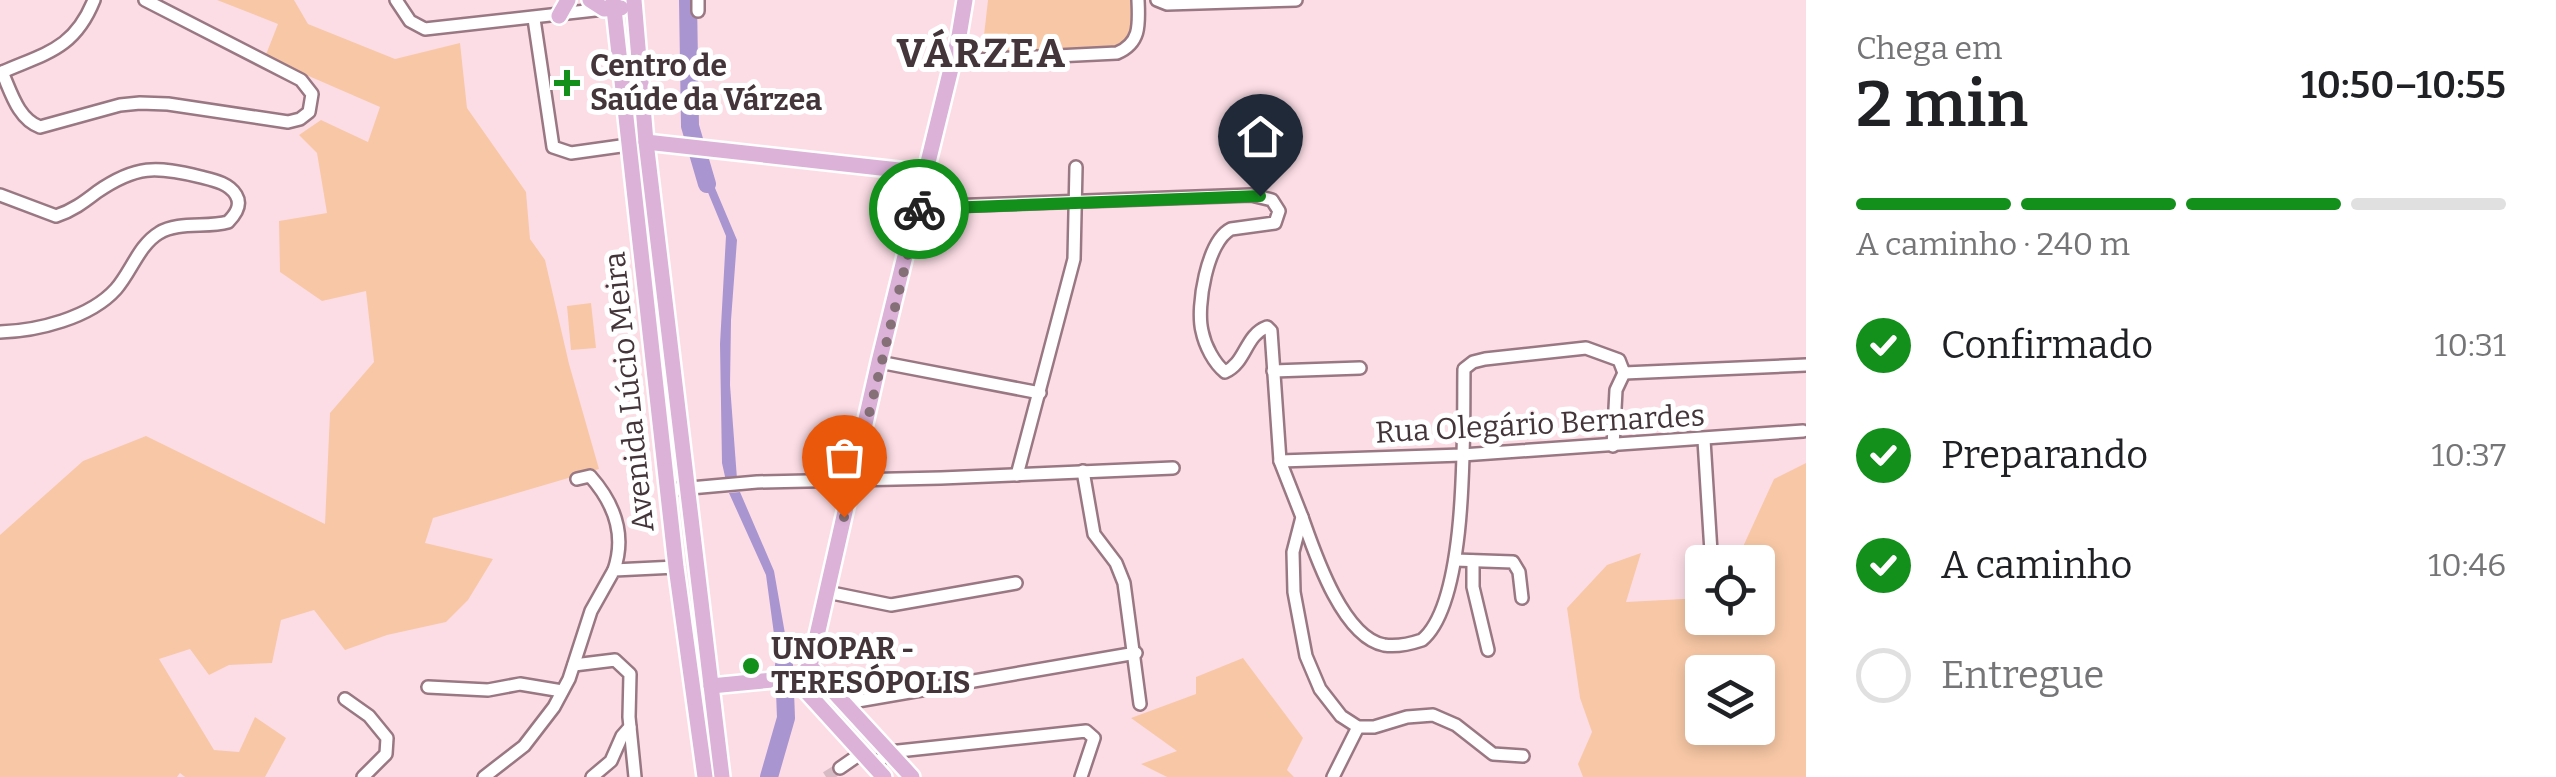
<!DOCTYPE html>
<html lang="pt">
<meta charset="utf-8">
<style>
:root{--surface:#fff;--page:#f6f6f6;--text:#202124;--muted:#757577;--line:#e0e0e0;--accent:#138f1b}
body{margin:0;font-family:Bitter,serif;background:var(--page);color:var(--text);height:100vh;display:flex;flex-direction:column;font-size:38px;white-space:nowrap}
*{box-sizing:border-box;margin:0}
p{font-size:32px;color:var(--muted)}
.icon{flex:none;width:55px;height:55px;fill:none;stroke:currentColor;stroke-width:2;stroke-linecap:round;stroke-linejoin:round}
.map{position:relative;flex:1;overflow:hidden}
.sheet{display:flex;flex-direction:column;background:var(--surface);width:750px}
.sheet>*{flex:none}
.tools{position:absolute;left:1685px;top:545px;display:grid;gap:20px}
.tools a{display:grid;place-items:center;width:90px;height:90px;border-radius:10px;background:var(--surface);box-shadow:0 5px 15px #0003;font-size:50px}
.pin{position:absolute;display:grid;place-items:center;width:85px;height:85px;color:#fff;margin:-102px -42px;border-radius:50% 50% 50% 0;rotate:-45deg;box-shadow:0 0 10px #0007}
.pin .icon{rotate:45deg}
.courier{position:absolute;display:grid;place-items:center;width:100px;height:100px;margin:-50px;border:8px solid #138f1b;border-radius:50%;background:#fff;color:#222;box-shadow:0 2px 12px #0007}
.head em{font-style:normal;font-weight:600}
.head div{display:flex;flex-direction:column-reverse}
.head{display:flex;align-items:center;justify-content:space-between;height:170px;padding:0 50px}
h1{font-size:65px;font-weight:600;line-height:75px}
.bar{display:grid;grid-template-columns:repeat(4,1fr);gap:15px 10px;align-content:center;height:120px;padding:0 50px}
.bar i{height:12px;border-radius:8px;background:var(--line)}
.bar .active{background:var(--accent)}
.bar p{grid-column:span 4}
ol{padding:0 50px;list-style:none}
li{display:flex;align-items:center;gap:30px;height:110px}
li p{margin-inline-start:auto}
li .icon{padding:10px;border-radius:50%;background:var(--accent);color:#fff;stroke-width:4}
li:last-child{color:var(--muted)}
li i{width:55px;height:55px;border:5px solid var(--line);border-radius:50%}
main{display:flex;flex:1;min-height:0}
.map>svg:first-child{display:block}
.green{fill:#f8c8a6;fill-rule:evenodd}
.water{fill:#a995d0}
.lines{fill:none;stroke-linecap:round;stroke-linejoin:round}
.river{stroke:#a995d0;stroke-width:18}
.minor-tunnel{stroke:#d7bbc4;stroke-width:11;stroke-dasharray:11 5.5;stroke-linecap:butt}
.minor-casing{stroke:#9a7883;stroke-width:16}
.major-casing{stroke:#fff;stroke-width:20}
.minor{stroke:#fff;stroke-width:11}
.major{stroke:#dcb2d9;stroke-width:15}
.done{stroke:#847076;stroke-width:10;stroke-dasharray:0 18}
.route{stroke:#138f1b;stroke-width:12}
.poi-dot{fill:#138f1b;stroke:#fff;stroke-width:4}
.labels{text-anchor:middle;stroke-width:10;stroke-linejoin:round;paint-order:stroke}
.poi-label{font-size:30px;font-weight:bold;fill:#44353a;stroke:#fff;text-anchor:start}
.street-label{font-size:30px;fill:#44353a;stroke:#fff}
.district-label{font-size:40px;font-weight:bold;letter-spacing:2.5px;fill:#44353a;stroke:#fff}
</style>
<main>
<div class="map">
<svg width="1806" height="777" viewBox="0 0 1806 777">
<rect width="100%" height="100%" fill="#fcdde6"/>
<g class="green">
<path d="M217 0H294L308 24 395 59 460 43 467 108 526 192 530 239 545 260 569 364 599 469 433 518 425 543 493 559 468 600 446 622 387 635 345 650 314 610 281 620 272 663 229 665 209 675 190 649 159 659 214 750 239 752 255 717 286 738 265 777H185L180 773 177 777H0V535L83 461 146 436 325 524 330 413 374 362 366 291 322 301 280 272 279 221 327 213 317 153 299 135 321 120 368 142 380 107 265 57 278 24Z"/>
<path d="M988 0H1136L1134 38 1110 54 982 53Z"/>
<path d="M591 303 596 348 571 350 567 306Z"/>
<path d="M1806 463V777H1583L1578 764 1592 732 1580 698 1567 608 1607 565 1641 553 1626 602 1702 598V618H1758V562H1736L1774 479ZM1702 672H1758V728H1702Z"/>
<path d="M1243 658 1303 738 1287 770 1294 777H1167L1141 764 1177 751 1131 718 1196 694V677Z"/>
</g>
<g class="water">
<path d="M695 161 704 162 737 240 731 320 730 385 737 479 726 481 722 463 720 344 726 236Z"/>
<path d="M740 492 774 571 791 668 779 671 766 575 729 493Z"/>
</g>
<g class="lines">
<g class="river">
<path d="M688 0 690 126 707 184"/>
<path d="M769 777 786 718 784 665"/>
</g>
<path class="minor-tunnel" d="M826 777 840 768"/>
<g class="minor-casing">
<g id="minor">
<path d="M396 0 410 21 425 29 604 9"/>
<path d="M698 0V11"/>
<path d="M1157 0 1167 4 1296 0"/>
<path d="M534 19 553 147 571 153 628 145"/>
<path d="M953 61 1117 53C1141 43 1139 24 1138 0"/>
<path d="M2 72C11 92 18 119 40 127L120 105 140 103 168 104 288 122 300 119 309 112 312 94 301 80 145 0"/>
<path d="M0 73C45 53 74 50 94 0"/>
<path d="M0 195 56 216C72 211 84 202 97 192 136 165 156 166 201 177 213 180 229 183 236 195 242 205 236 214 228 222 207 228 178 221 159 233 139 245 131 272 116 289 90 318 37 331 0 332"/>
<path d="M919 207 1251 195 1272 200 1279 211 1275 223 1231 229C1207 241 1196 307 1202 331 1205 346 1214 363 1225 372 1246 363 1245 335 1267 327L1271 331 1280 461 1302 517 1293 552 1294 592 1306 656 1320 689 1341 716 1358 727H1374L1407 717 1433 715 1456 725 1493 754 1523 756"/>
<path d="M879 362 1040 393"/>
<path d="M1273 371 1360 368"/>
<path d="M1704 440 1711 552"/>
<path d="M1613 446 1616 390 1624 373"/>
<path d="M1280 461 1462 455 1803 431"/>
<path d="M1083 471 1094 534 1116 563 1124 583 1140 704"/>
<path d="M1017 475 1074 259 1076 167"/>
<path d="M577 479 590 476C614 503 626 535 614 570"/>
<path d="M668 490 757 482 941 478 1173 468"/>
<path d="M1302 517C1314 551 1342 637 1384 645 1397 647 1410 644 1422 640 1469 601 1463 429 1464 369L1473 362 1485 359 1586 348 1619 360 1624 373 1806 365"/>
<path d="M1455 560 1513 562 1519 572 1522 598"/>
<path d="M1473 561V587L1488 650"/>
<path d="M827 592 891 605 1016 583"/>
<path d="M574 665 615 660 630 674 629 717 635 777"/>
<path d="M428 687 488 690 520 684 562 691"/>
<path d="M345 699 369 716 387 738 386 754 363 777"/>
<path d="M846 703 1136 653"/>
<path d="M874 765 889 752 1086 731 1094 738 1081 777"/>
<path d="M840 768 863 752"/>
<path d="M484 777 524 746 554 707 569 679 591 611 614 570 676 567"/>
<path d="M592 777 611 761 622 736 630 727"/>
<path d="M1333 777 1358 727"/>
</g>
</g>
<g class="major-casing">
<g id="major">
<path d="M590 0 604 9 621 8"/>
<path d="M613 0 676 567 705 777"/>
<path d="M634 0 646 142 722 777"/>
<path d="M559 16 568 0"/>
<path d="M646 142 926 173"/>
<path d="M810 666 912 777"/>
<path d="M794 678 884 777"/>
<path d="M711 686 794 678 803 674 810 666 879 362 959 36 965 0"/>
</g>
</g>
<use href="#minor" class="minor"/>
<use href="#major" class="major"/>
</g>
<g class="lines">
<path class="done" d="M844 517 919 209"/>
<path class="route" d="M919 209 1260 196"/>
</g>
<g class="poi-dot">
<path d="M562 68h10v10h10v10h-10v10h-10v-10h-10v-10h10z"/>
<circle cx="751" cy="666" r="10"/>
</g>
<g class="labels">
<g class="poi-label">
<text x="590" y="76">Centro de<tspan x="590" dy="34">Saúde da Várzea</tspan></text>
<text x="771" y="659">UNOPAR -<tspan x="771" dy="34">TERESÓPOLIS</tspan></text>
</g>
<g class="street-label">
<text transform="translate(629 392) rotate(-96)" y="10">Avenida Lúcio Meira</text>
<text transform="translate(1540 424) rotate(-3)" y="10">Rua Olegário Bernardes</text>
</g>
<g class="district-label">
<text x="982" y="67">VÁRZEA</text>
</g>
</g>
</svg>
<div class="tools">
<a><svg class="icon" aria-label="locate" viewBox="0 0 24 24"><circle cx="12" cy="12" r="6"/><path d="M12 2v4M12 18v4M2 12h4M18 12h4"/></svg></a>
<a><svg class="icon" aria-label="layers" viewBox="0 0 24 24"><path d="M12 4l9 5-9 5-9-5zM3 14l9 5 9-5"/></svg></a>
</div>
<div class="pin" style="left:844px;top:517px;background:#ea580c"><svg class="icon" aria-label="bag" viewBox="0 0 24 24"><path d="M5 8h14l-1 12H6zM9 8a3 3 0 0 1 6 0"/></svg></div>
<div class="pin" style="left:1260px;top:196px;background:#1f2937"><svg class="icon" aria-label="home" viewBox="0 0 24 24"><path d="M3 11l9-7 9 7M6 9v11h12V9"/></svg></div>
<div class="courier" style="left:919px;top:209px"><svg class="icon" aria-label="bike" viewBox="0 0 24 24"><circle cx="6" cy="16" r="4"/><circle cx="18" cy="16" r="4"/><path d="M6 16l4-8h5l3 8M10 8l3 8H6M13 5h3"/></svg></div>
</div>
<section class="sheet">
<div class="head"><div><h1>2 min</h1><p>Chega em</p></div><em>10:50–10:55</em></div>
<div class="bar"><i class="active"></i><i class="active"></i><i class="active"></i><i></i><p>A caminho · 240 m</p></div>
<ol>
<li><svg class="icon" aria-label="check" viewBox="0 0 24 24"><path d="M5 12l5 5 9-10"/></svg>Confirmado<p>10:31</p></li>
<li><svg class="icon" aria-label="check" viewBox="0 0 24 24"><path d="M5 12l5 5 9-10"/></svg>Preparando<p>10:37</p></li>
<li><svg class="icon" aria-label="check" viewBox="0 0 24 24"><path d="M5 12l5 5 9-10"/></svg>A caminho<p>10:46</p></li>
<li><i></i>Entregue</li>
</ol>
</section>
</main>
